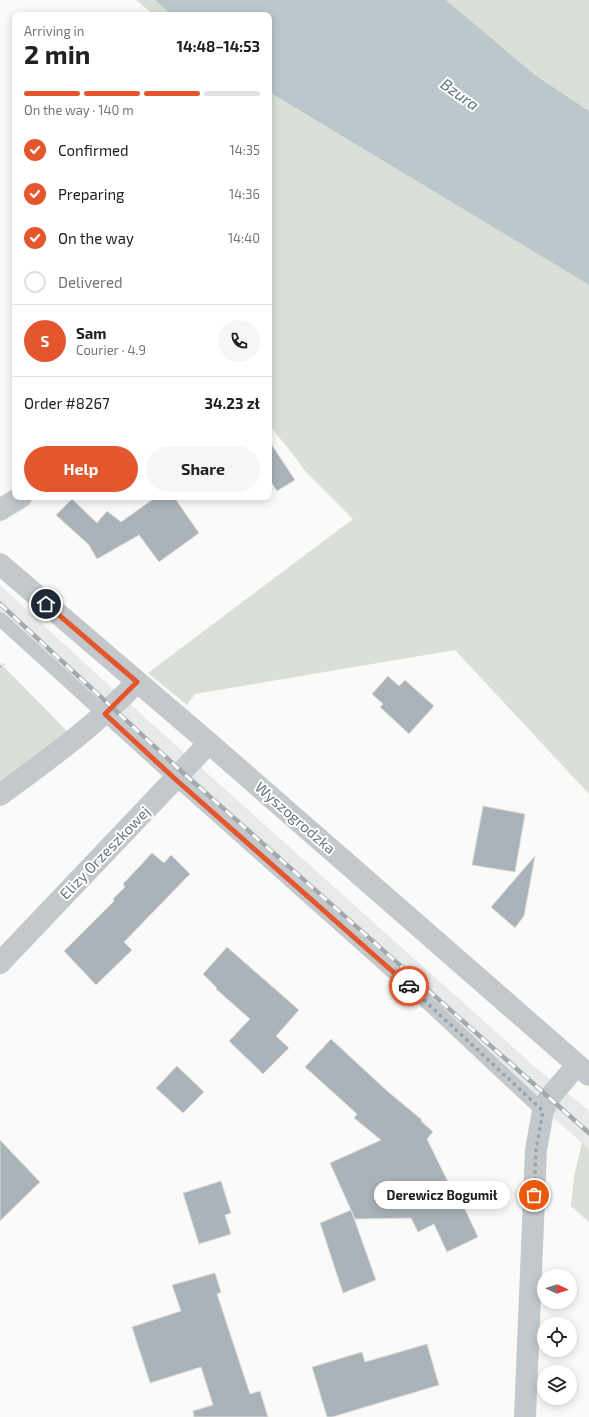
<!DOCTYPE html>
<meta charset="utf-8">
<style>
:root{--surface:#fff;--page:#f6f6f6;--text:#202124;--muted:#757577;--line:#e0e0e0;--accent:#e4572e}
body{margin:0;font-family:"Exo 2",sans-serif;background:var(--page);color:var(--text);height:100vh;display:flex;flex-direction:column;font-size:15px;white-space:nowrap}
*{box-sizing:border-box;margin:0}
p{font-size:13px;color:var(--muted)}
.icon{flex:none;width:22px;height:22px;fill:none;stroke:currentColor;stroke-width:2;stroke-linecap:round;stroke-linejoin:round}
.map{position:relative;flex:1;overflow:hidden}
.sheet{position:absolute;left:12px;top:12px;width:260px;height:488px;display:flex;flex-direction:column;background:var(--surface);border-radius:8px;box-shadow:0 2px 10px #0003}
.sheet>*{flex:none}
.needle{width:26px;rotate:93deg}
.buttons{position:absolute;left:537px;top:1269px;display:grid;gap:8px}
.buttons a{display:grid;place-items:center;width:40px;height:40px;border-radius:50%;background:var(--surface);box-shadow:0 2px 10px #0003;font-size:20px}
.pin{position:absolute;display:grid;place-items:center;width:34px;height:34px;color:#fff;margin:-17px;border:2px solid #fff;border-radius:50%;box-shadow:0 1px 4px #0007}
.courier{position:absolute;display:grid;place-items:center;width:40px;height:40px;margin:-20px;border:3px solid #e4572e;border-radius:50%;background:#fff;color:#222;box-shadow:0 1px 5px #0007}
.bubble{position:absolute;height:28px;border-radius:14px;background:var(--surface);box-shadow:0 2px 10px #0003;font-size:13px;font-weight:700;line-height:28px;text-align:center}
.head em{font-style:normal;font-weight:700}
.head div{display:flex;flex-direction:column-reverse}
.head{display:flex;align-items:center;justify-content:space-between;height:68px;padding:0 12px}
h1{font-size:26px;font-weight:700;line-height:30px}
.bar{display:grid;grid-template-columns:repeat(4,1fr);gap:6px 4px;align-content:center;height:48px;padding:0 12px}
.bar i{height:5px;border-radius:3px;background:var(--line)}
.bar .current{background:var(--accent)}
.bar p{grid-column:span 4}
.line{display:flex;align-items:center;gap:10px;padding:0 12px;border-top:1px solid var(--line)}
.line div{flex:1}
.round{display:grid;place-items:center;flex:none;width:42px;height:42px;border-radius:21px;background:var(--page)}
ol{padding:0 12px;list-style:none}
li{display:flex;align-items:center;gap:12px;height:44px}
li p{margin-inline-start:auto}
li .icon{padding:4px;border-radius:50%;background:var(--accent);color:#fff;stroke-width:4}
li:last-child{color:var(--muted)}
li i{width:22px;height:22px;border:2px solid var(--line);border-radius:50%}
.cta{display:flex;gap:8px;margin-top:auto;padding:8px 12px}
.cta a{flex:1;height:46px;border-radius:24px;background:var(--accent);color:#fff;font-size:16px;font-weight:700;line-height:46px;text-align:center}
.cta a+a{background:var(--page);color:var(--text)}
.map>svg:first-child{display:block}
.built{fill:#e8e9e9}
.green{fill:#dadfd7}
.water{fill:#bbc7cb}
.building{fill:#aab3b9;stroke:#dcdcda}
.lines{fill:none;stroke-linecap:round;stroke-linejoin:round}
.path{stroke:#bbbfc2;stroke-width:2.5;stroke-dasharray:2 2;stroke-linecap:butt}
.service{stroke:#c3c8cc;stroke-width:14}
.minor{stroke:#c3c8cc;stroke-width:22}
.rail-casing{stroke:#a2aab0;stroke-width:4.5}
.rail{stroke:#fff;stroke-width:3;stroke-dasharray:9;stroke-linecap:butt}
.done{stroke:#99a4ac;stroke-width:4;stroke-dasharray:0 7.2}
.route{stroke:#e4572e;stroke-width:5}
.labels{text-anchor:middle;stroke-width:4;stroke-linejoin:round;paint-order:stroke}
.street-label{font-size:15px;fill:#657683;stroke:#fff}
.water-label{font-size:16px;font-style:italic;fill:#60757c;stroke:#fff}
</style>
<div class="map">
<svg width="589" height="1417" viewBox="0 0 589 1417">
<rect width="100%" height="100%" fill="#fafaf8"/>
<path class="built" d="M0 585 102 679 535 1067 589 1111V1149L193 801 0 624Z"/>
<g class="green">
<path d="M136 0H155L172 15H154Z"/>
<path d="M446 0H589V111L535 75Z"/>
<path d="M269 92 589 285V794L455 650 195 694 187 705 148 673 353 519 306 472 288 448 269 425V132L272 129 269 126Z"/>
<path d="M0 663 71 735 0 787Z"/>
<path d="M582 1143 589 1149V1222L571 1206 574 1177Z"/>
</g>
<path class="water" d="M155 0H446L535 75 589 111V285L269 92V15H172Z"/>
<g class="building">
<path d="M269 441 295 480 277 491 269 479Z"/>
<path d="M156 497H174L199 533 159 562 139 535 97 559 89 545 56 515 72 499 97 523 107 511 121 522Z"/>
<path d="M388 676 399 686 405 680 434 706 409 734 380 707 383 704 372 694Z"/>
<path d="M483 806 525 814 515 872 472 865Z"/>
<path d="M152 853 164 863 171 855 190 874 124 942 132 950 96 985 64 951 114 901 113 899 125 887 123 884Z"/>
<path d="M535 856 524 916 515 928 491 907Z"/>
<path d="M227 947 299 1010 276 1036 289 1048 263 1074 229 1041 250 1019 216 989 217 988 203 974Z"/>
<path d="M331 1039 386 1090 422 1120 421 1121 433 1132 427 1139 452 1190 455 1188 478 1237 447 1252 434 1224 418 1232 411 1218 355 1219 330 1163 381 1140 354 1118 357 1114 305 1067Z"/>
<path d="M177 1066 204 1092 183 1113 156 1088Z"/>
<path d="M0 1140 40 1182 0 1221Z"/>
<path d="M221 1181 231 1213 225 1215 231 1234 199 1244 183 1193Z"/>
<path d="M351 1210 376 1280 343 1293 320 1223Z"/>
<path d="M215 1273 221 1292 217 1294 250 1394 260 1391 268 1417H194L193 1411 213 1405 201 1367 150 1383 132 1327 181 1311 172 1285Z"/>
<path d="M427 1344 439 1385 332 1417H327L312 1367 362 1352 365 1362Z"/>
</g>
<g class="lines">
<path class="path" d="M0 667 4 664"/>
<path class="service" d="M0 619 175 778 431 1006 543 1111"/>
<g class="minor">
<path d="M0 510 21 497"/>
<path d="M0 564 209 743 589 1075"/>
<path d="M0 795C49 759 95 726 137 682"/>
<path d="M0 963 209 743"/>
<path d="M525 1417 536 1150 543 1111 549 1098 577 1065"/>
</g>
<g class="rail-casing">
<path id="rail" d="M0 604 181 771 589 1133"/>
</g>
<use href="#rail" class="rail"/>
</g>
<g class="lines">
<path class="done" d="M409 986 543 1111 536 1150 534 1195"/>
<path class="route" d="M46 604 137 682 105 714 174 778 409 986"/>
</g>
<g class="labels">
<g class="street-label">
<text transform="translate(295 818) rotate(41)" y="5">Wyszogrodzka</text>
<text transform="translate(105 853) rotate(-46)" y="5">Elizy Orzeszkowej</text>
</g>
<g class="water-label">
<text transform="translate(460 94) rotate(36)" y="6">Bzura</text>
</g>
</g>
</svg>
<div class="buttons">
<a><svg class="needle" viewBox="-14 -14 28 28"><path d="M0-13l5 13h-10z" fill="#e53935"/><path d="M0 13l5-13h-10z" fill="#757577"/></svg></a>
<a><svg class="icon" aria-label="locate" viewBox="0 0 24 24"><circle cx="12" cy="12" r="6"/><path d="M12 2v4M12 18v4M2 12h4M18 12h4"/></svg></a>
<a><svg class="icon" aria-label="layers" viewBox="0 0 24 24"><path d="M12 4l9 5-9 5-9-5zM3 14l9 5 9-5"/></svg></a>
</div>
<div class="pin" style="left:534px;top:1195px;background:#ea580c"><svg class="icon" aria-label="bag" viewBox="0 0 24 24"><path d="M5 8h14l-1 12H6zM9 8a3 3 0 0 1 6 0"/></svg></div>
<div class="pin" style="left:46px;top:604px;background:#1f2937"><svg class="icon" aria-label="home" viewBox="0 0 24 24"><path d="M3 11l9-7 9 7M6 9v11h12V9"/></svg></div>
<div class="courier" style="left:409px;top:986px"><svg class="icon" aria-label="car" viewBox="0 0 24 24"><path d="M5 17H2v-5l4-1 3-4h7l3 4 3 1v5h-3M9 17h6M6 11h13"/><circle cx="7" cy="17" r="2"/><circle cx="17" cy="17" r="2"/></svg></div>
<div class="bubble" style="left:374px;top:1181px;width:136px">Derewicz Bogumił</div>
<section class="sheet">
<div class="head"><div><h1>2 min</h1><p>Arriving in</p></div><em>14:48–14:53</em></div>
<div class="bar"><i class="current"></i><i class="current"></i><i class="current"></i><i></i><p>On the way · 140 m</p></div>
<ol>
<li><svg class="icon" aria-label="check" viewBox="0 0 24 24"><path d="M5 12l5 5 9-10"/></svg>Confirmed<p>14:35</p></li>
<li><svg class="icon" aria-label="check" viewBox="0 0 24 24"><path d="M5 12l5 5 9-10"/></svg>Preparing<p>14:36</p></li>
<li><svg class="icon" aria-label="check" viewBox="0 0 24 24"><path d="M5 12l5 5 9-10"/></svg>On the way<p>14:40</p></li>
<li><i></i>Delivered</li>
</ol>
<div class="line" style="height:72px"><b class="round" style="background:var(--accent);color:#fff">S</b><div><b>Sam</b><p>Courier · 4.9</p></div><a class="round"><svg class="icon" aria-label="phone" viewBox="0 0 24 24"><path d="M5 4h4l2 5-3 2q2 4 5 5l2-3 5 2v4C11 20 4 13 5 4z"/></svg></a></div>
<div class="line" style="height:52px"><div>Order #8267</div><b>34.23 zł</b></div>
<div class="cta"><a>Help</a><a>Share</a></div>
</section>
</div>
